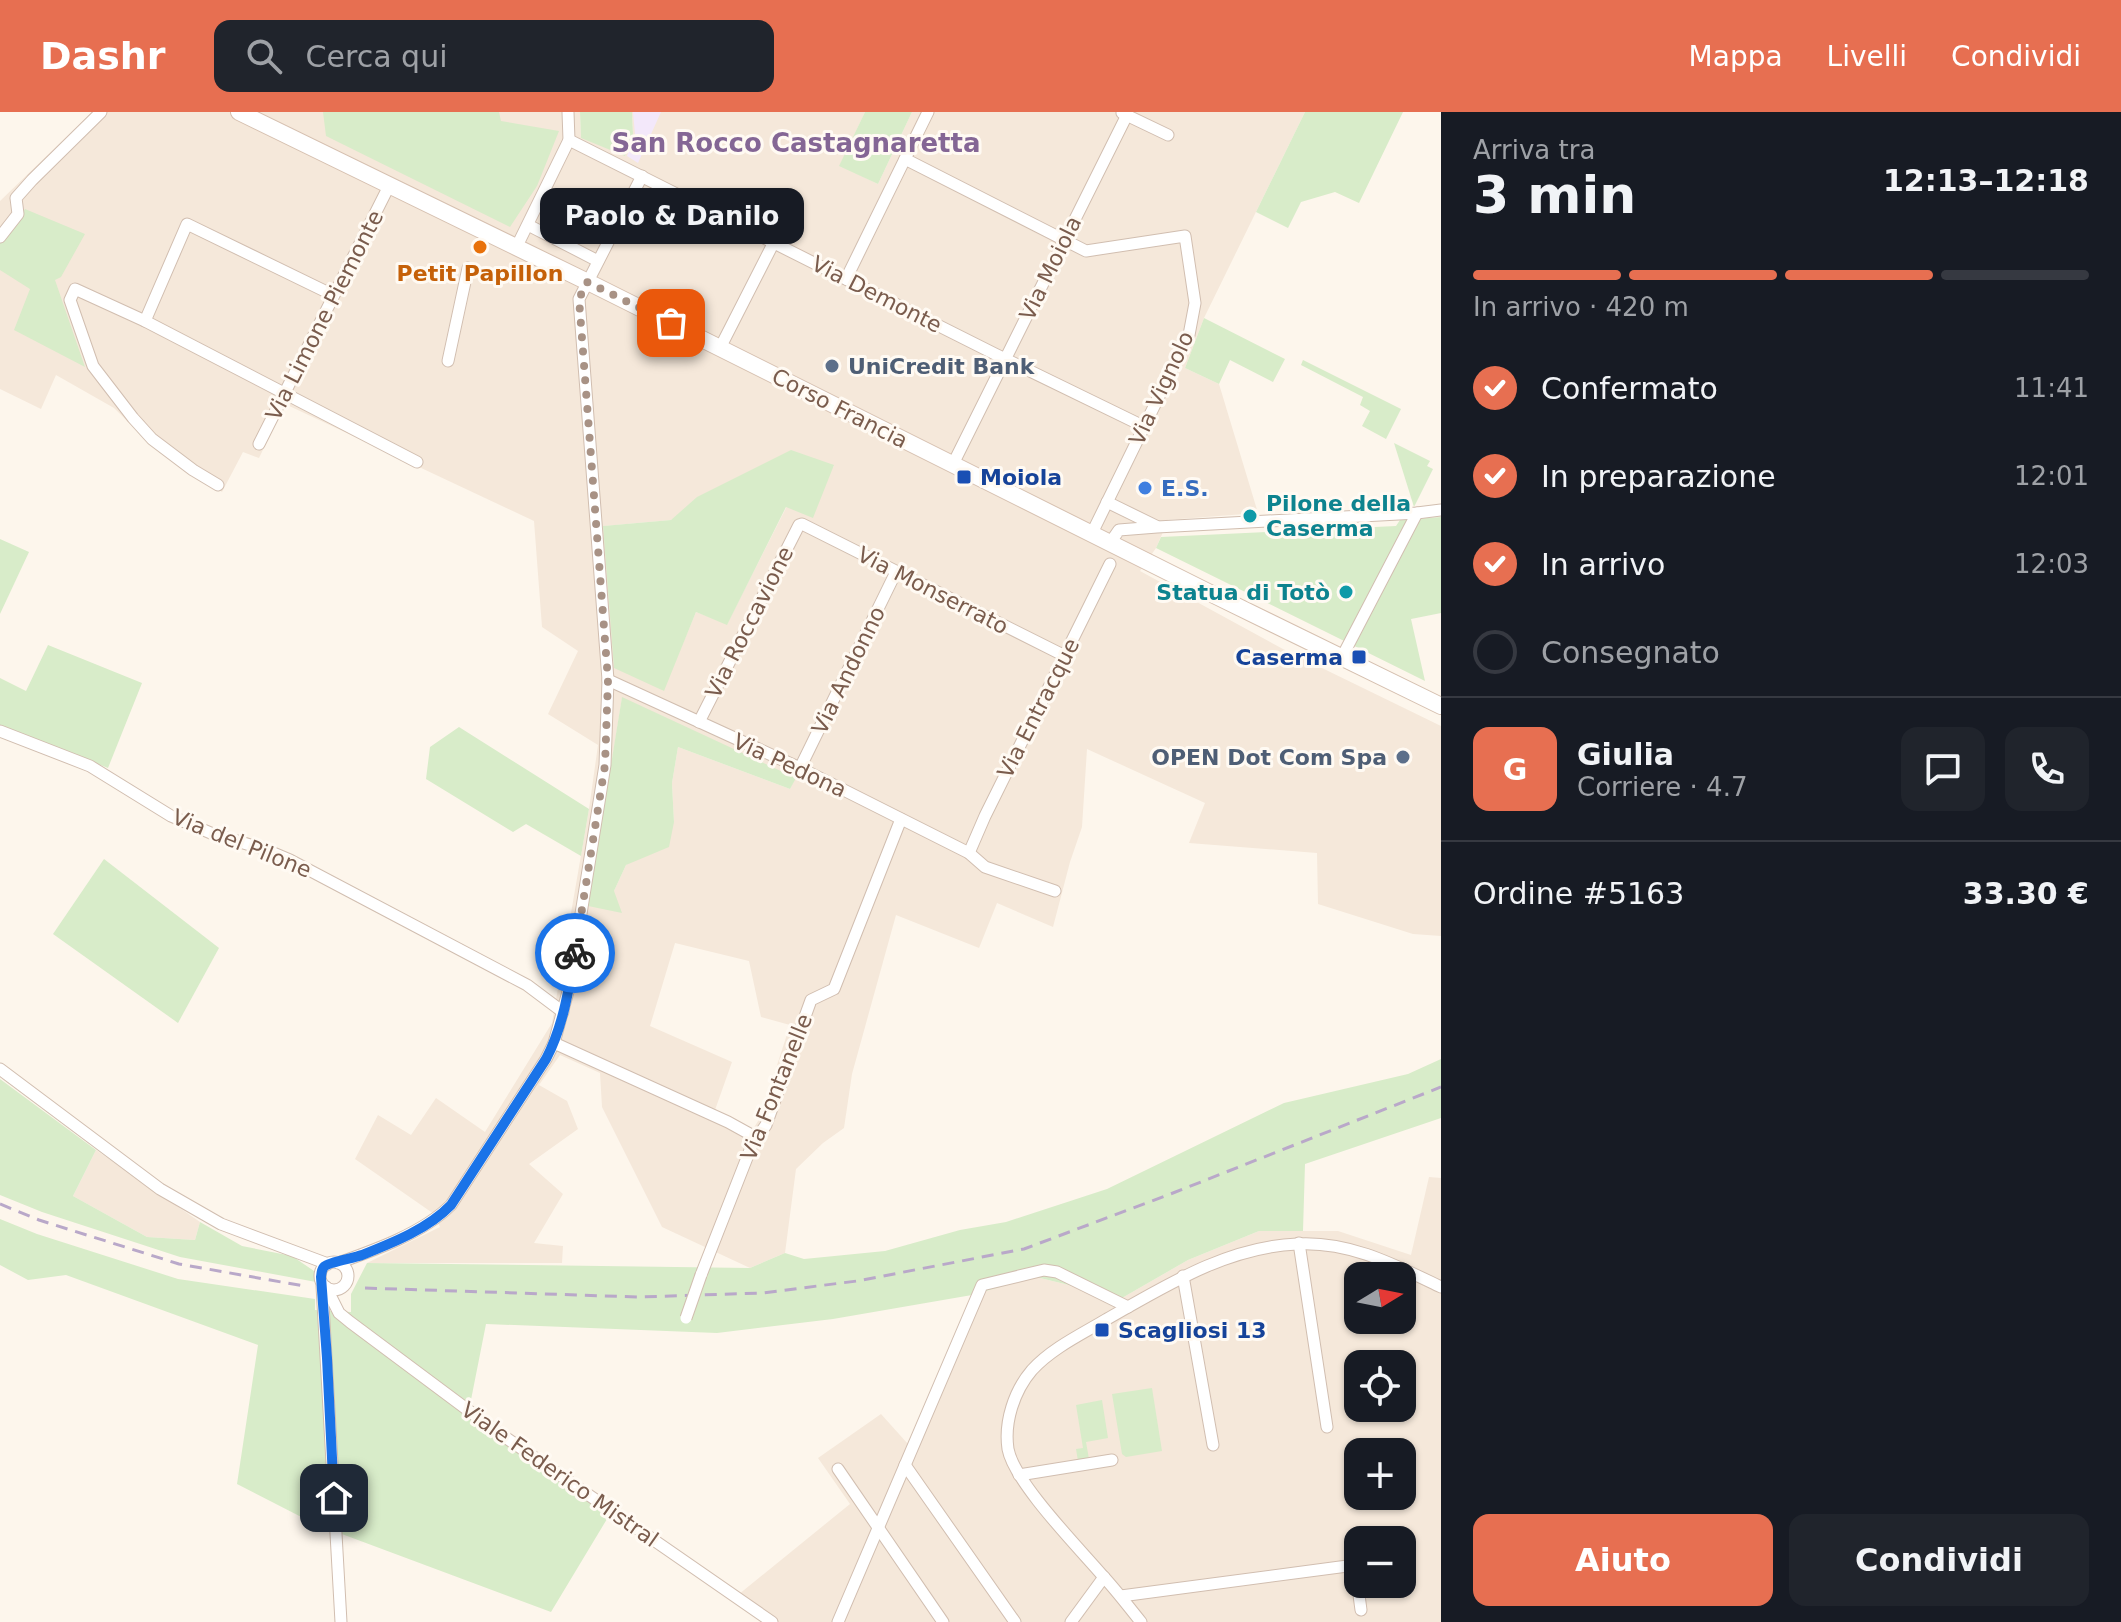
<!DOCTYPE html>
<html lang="it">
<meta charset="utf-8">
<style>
:root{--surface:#171b24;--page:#20242c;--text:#f1f3f6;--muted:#9ea1a6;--line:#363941;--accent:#e76f51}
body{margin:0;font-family:"DejaVu Sans",sans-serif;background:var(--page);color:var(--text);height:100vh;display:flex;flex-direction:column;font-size:30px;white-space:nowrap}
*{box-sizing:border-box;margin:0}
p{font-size:26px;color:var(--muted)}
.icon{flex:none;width:44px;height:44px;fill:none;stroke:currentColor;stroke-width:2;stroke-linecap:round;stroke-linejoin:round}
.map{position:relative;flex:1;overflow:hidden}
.panel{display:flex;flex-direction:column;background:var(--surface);width:680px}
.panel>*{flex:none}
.needle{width:52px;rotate:80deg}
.buttons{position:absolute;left:1344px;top:1150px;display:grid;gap:16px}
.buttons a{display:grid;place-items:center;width:72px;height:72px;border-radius:16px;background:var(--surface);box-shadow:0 2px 6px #0004;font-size:40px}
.pin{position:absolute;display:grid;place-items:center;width:68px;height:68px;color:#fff;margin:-34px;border-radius:16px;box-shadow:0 4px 12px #0006}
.courier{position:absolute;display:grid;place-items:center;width:80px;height:80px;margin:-40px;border:6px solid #1a73e8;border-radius:50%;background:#fff;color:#222;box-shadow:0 2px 10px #0007}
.bubble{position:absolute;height:56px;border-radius:16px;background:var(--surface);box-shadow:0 2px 6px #0004;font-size:26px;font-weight:700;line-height:56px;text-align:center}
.head em{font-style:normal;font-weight:700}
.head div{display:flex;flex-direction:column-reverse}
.head{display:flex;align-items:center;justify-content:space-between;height:136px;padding:0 32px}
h1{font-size:52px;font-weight:700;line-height:60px}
.bar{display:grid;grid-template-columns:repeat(4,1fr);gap:12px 8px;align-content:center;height:96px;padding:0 32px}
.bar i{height:10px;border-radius:6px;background:var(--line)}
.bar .current{background:var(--accent)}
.bar p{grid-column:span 4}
.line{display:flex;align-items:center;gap:20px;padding:0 32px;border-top:2px solid var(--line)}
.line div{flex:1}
.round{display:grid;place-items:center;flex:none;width:84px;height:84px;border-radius:16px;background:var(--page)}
ol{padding:0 32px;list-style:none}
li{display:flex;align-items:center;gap:24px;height:88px}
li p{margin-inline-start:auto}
li .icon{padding:8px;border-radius:50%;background:var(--accent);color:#fff;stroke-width:4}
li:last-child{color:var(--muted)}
li i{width:44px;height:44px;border:4px solid var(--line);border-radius:50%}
.primary-button{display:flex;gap:16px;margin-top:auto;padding:16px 32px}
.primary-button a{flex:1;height:92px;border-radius:16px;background:var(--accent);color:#fff;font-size:32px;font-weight:700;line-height:92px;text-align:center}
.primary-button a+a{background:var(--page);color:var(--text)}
header{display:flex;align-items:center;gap:48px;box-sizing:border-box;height:112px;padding:0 40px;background:var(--accent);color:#fff}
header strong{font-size:38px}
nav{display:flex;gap:44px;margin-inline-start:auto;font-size:28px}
.search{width:560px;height:72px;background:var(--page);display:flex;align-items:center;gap:20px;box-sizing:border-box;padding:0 28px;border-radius:16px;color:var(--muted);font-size:30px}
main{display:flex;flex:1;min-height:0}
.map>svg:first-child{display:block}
.residential{fill:#f5e8da;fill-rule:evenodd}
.education{fill:#f3e8fa}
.green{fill:#d8ecc9}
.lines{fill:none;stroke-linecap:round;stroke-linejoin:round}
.minor-casing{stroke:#d1beb0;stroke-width:13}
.secondary-casing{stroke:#d6c0b0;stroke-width:18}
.minor{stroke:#fff;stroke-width:11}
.secondary{stroke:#fff;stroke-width:16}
.rail{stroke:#b9a8c9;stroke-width:3;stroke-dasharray:12 8;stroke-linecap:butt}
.minor-bridge-casing{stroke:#d1beb0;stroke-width:13;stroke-linecap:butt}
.minor-bridge{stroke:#fff;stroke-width:11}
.done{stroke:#a89285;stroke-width:8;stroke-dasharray:0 14.4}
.route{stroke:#1a73e8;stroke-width:10}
.food-dot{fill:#e8710a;stroke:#fffaf3;stroke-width:3}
.service-dot{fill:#5c6f8a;stroke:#fffaf3;stroke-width:3}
.transit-dot{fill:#1a4fb4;stroke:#fffaf3;stroke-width:3}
.shop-dot{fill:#3f7fe0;stroke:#fffaf3;stroke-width:3}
.culture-dot{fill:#0f9aa8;stroke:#fffaf3;stroke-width:3}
.labels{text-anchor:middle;stroke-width:6;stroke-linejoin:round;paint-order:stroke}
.street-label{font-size:22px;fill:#7a5c4d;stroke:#fffaf3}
.food-label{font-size:22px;font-weight:bold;fill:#c56008;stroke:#fffaf3}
.service-label{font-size:22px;font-weight:bold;fill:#4e5e75;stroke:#fffaf3;text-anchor:start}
.transit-label{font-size:22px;font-weight:bold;fill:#164399;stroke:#fffaf3;text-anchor:start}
.shop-label{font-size:22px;font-weight:bold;fill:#366cbe;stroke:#fffaf3;text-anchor:start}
.culture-label{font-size:22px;font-weight:bold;fill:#0d838f;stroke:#fffaf3;text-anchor:start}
.quarter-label{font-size:26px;font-weight:bold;fill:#846695;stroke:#fffaf3}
</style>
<header>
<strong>Dashr</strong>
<div class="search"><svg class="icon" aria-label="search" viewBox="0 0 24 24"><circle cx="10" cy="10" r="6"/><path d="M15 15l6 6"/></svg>Cerca qui</div>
<nav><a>Mappa</a><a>Livelli</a><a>Condividi</a></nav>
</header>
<main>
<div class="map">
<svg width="1441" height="1510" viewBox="0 0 1441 1510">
<rect width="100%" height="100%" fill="#fdf6ec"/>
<g class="residential">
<path d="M92 0H580L581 26 633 22 632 0H865L840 53 878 72 912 0H1305L1204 206 1185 256 1219 272 1258 401 1166 408 1163 420 1156 436 1140 459 1283 537 1441 614V824L1413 822 1318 792 1317 741 1189 731 1205 691 1087 637 1082 715 1070 750 1053 815 997 791 979 836 896 803 852 962 844 1016 823 1031 796 1057 785 1141 750 1156 662 1115 602 995 600 961 560 943 539 973 567 989 578 1017 529 1052 563 1082 534 1131 563 1134 562 1151H367L440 1115 434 1102 355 1047 378 1003 411 1023 436 986 485 1020 552 911 589 697 598 633 548 602 578 539 542 515 534 409 285 292 259 346 243 340 222 380 160 341 114 296 56 263 41 297 0 277V89ZM834 354 787 394 727 512 696 500 663 579 604 414 671 408ZM622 586 795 666 790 677 678 635 672 671 674 710 626 753 614 779 589 794ZM675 831 749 849 761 905 790 913 760 1006 753 1017 715 998 732 950 650 914Z"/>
<path d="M96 1038 200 1110 195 1128 147 1125 73 1084Z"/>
<path d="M1429 1065 1441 1066V1510H764L733 1487 850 1392 818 1346 881 1302 908 1332 972 1183 1036 1165 1122 1186 1188 1148 1259 1119H1338L1411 1143ZM1358 1164H1402V1208H1358ZM1358 1252H1402V1296H1358ZM1358 1340H1402V1384H1358ZM1358 1428H1402V1472H1358Z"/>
</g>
<path class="education" d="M633 0H661L638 51 627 44 635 22Z"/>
<g class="green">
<path d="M323 0H499L501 9 559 19 537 74 510 115 326 24Z"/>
<path d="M580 0H632L633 22 625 44 581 26Z"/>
<path d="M865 0H912L878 72 839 54Z"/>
<path d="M1305 0H1403L1359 91 1335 80 1301 90 1288 116 1256 100Z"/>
<path d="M25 97 85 122 61 165 55 168 85 255 14 218 30 177 0 158V131Z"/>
<path d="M1204 206 1285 247 1273 270 1230 248 1219 272 1185 256Z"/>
<path d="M1303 248 1401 297 1386 327 1362 314 1370 299 1360 293 1363 285 1301 253Z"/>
<path d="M1394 331 1430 349 1427 354 1433 357 1414 395Z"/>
<path d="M791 338 834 353 813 406 786 395 727 513 696 500 664 579 614 556 603 414 671 408 697 385Z"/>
<path d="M1441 405V501L1411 507 1425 569 1156 436 1161 425 1396 414 1400 408Z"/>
<path d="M0 427 29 440 0 502Z"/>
<path d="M48 533 142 571 108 656 0 613V566L26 579Z"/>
<path d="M622 585 796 666 790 677 678 635 672 671 674 710 669 735 626 753 614 779 622 801 588 794Z"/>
<path d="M459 615 589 697 581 744 526 712 513 720 426 667 430 635Z"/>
<path d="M104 747 219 836 178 911 53 822Z"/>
<path d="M1441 947V1006L1305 1052 1303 1119H1259L1188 1148 1122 1186 1036 1165 972 1183 833 1207 717 1221 486 1212 468 1303 610 1402 551 1500 315 1412 237 1372 258 1233 66 1163 28 1168 0 1153V1107L37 1122 178 1167 315 1187V1198L351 1200V1182L367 1151 750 1156 785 1141 804 1147 885 1139 960 1118 1006 1110 1107 1077 1284 991 1408 962Z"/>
<path d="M0 967 96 1038 73 1084 147 1125 195 1128 200 1110 242 1134 292 1144 314 1159 316 1170 180 1145 42 1100 0 1083Z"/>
<path d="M1152 1276 1162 1339 1126 1345 1122 1342 1112 1282Z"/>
<path d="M1102 1288 1108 1326 1086 1330 1089 1347 1078 1349 1076 1337 1083 1336 1076 1293Z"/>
</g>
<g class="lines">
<g class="minor-casing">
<g id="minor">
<path d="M1122 1 1168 23"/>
<path d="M569 28 995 242 1143 314"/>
<path d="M905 47 1086 139 1185 124 1195 191 1189 223 1092 421"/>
<path d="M528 113 598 149"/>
<path d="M0 125 18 102 16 86 32 68 101 0"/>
<path d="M516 136 569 28 568 0"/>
<path d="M846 167 928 0"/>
<path d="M145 209 187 112 333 183"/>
<path d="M720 236 774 130"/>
<path d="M448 249 468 156"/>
<path d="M259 332 389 74"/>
<path d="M953 352 1127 3"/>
<path d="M218 373 193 358 152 327 133 306 93 254 70 188 75 177 145 209 417 350"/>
<path d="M1107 390 1156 414"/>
<path d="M1110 431 1119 418 1157 415 1417 401 1441 398"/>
<path d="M1342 545 1417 401"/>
<path d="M608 568 800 656 969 741 985 755 1055 779"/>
<path d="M699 610 799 413 802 412 1065 544"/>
<path d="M0 619 90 654 171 704 213 722 264 737 290 748 527 873 563 900"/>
<path d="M800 656 896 460"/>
<path d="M969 741 985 704 1110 452"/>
<path d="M554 931 728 1010 757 1026"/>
<path d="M0 957 160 1077 221 1112 328 1152"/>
<path d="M1299 1131 1327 1315"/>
<circle cx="334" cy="1164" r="14"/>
<path d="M338 1151C375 1138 423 1121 451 1093L546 947 554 931 569 876 605 653 608 568 579 187 642 64"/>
<path d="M701 1163 752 1033 766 1013 811 888 834 877 901 707"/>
<path d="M1183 1164 1213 1333"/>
<path d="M322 1174 341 1510"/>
<path d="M326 1175 339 1201 350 1210 492 1316 772 1510"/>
<path d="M905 1353 1015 1510"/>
<path d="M838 1357 943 1510"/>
<path d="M1019 1363 1112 1348"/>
<path d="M1121 1484 1355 1453 1361 1498"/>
<path d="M838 1510 982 1173 1044 1158 1057 1160 1128 1195"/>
<path d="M1071 1510 1104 1465"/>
<path d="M1141 1510C1128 1494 1116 1478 1102 1463 1079 1436 1014 1370 1008 1337 1004 1310 1014 1279 1032 1258 1052 1236 1082 1222 1107 1207 1167 1173 1227 1135 1297 1132 1350 1129 1395 1153 1441 1175"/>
</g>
</g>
<g class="secondary-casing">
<path id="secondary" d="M239 0 596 174 1214 483 1441 594"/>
</g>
<use href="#minor" class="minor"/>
<use href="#secondary" class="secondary"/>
<g class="rail">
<path d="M0 1092 39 1108 179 1152 304 1174"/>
<path d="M365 1176 638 1185 762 1181 857 1169 1024 1137 1173 1081 1441 975"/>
</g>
<g class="minor-bridge-casing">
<path id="minor-bridge" d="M686 1206 701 1163"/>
</g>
<use href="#minor-bridge" class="minor-bridge"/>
</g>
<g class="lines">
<path class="done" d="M575 841 605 653 608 568 579 187 587 170 671 211"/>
<path class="route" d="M334 1386 327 1246 321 1165C322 1160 321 1157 325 1154 329 1150 354 1146 362 1143 392 1131 428 1117 451 1093L546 947C563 915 569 877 575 841"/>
</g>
<circle class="food-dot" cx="480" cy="135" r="8"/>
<g class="service-dot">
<circle cx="832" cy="254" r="8"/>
<circle cx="1403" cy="645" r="8"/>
</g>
<g class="transit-dot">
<rect x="956" y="357" width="16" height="16" rx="4"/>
<rect x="1351" y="537" width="16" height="16" rx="4"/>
<rect x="1094" y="1210" width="16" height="16" rx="4"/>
</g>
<circle class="shop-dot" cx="1145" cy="376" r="8"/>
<g class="culture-dot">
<circle cx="1250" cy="404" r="8"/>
<circle cx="1346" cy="480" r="8"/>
</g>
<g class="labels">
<g class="street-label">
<text transform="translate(1050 156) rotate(-64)" y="8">Via Moiola</text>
<text transform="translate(877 182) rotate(27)" y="8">Via Demonte</text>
<text transform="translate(324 203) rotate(-63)" y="8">Via Limone Piemonte</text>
<text transform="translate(1161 276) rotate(-65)" y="8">Via Vignolo</text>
<text transform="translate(840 296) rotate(27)" y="8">Corso Francia</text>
<text transform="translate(933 478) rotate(27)" y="8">Via Monserrato</text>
<text transform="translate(749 510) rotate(-63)" y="8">Via Roccavione</text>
<text transform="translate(848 558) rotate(-64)" y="8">Via Andonno</text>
<text transform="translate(1038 596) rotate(-63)" y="8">Via Entracque</text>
<text transform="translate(790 653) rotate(25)" y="8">Via Pedona</text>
<text transform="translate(242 731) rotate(22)" y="8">Via del Pilone</text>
<text transform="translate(776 975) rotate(-68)" y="8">Via Fontanelle</text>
<text transform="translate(560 1362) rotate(35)" y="8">Viale Federico Mistral</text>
</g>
<g class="food-label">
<text x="480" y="169">Petit Papillon</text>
</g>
<g class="service-label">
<text x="848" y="262">UniCredit Bank</text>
<text x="1387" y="653" text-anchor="end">OPEN Dot Com Spa</text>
</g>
<g class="transit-label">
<text x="980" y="373">Moiola</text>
<text x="1343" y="553" text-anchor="end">Caserma</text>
<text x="1118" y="1226">Scagliosi 13</text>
</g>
<g class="shop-label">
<text x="1161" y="384">E.S.</text>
</g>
<g class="culture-label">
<text x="1266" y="399">Pilone della<tspan x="1266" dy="25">Caserma</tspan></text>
<text x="1330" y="488" text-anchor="end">Statua di Totò</text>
</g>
<g class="quarter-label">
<text x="796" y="40">San Rocco Castagnaretta</text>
</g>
</g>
</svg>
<div class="buttons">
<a><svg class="needle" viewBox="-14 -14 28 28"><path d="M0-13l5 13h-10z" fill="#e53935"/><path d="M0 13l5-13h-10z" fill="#9ea1a6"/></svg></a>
<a><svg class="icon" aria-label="locate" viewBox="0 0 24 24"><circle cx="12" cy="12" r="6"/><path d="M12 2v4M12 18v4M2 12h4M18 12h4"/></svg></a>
<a>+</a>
<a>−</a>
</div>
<div class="pin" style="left:671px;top:211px;background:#ea580c"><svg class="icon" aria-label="bag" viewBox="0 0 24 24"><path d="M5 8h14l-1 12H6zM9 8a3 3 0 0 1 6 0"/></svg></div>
<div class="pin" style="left:334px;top:1386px;background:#1f2937"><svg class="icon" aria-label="home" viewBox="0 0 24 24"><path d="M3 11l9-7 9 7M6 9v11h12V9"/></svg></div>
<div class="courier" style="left:575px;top:841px"><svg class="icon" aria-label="bike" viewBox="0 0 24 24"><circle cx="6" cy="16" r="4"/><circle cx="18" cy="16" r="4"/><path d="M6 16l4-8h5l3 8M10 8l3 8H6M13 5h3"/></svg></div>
<div class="bubble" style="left:540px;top:76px;width:264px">Paolo &amp; Danilo</div>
</div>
<section class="panel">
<div class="head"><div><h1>3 min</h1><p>Arriva tra</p></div><em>12:13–12:18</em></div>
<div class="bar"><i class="current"></i><i class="current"></i><i class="current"></i><i></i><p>In arrivo · 420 m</p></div>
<ol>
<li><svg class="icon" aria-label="check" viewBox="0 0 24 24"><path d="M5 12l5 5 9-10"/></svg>Confermato<p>11:41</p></li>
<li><svg class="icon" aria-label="check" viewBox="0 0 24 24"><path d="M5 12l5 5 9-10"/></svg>In preparazione<p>12:01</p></li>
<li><svg class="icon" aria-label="check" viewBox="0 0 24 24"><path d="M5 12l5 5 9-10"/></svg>In arrivo<p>12:03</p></li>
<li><i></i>Consegnato</li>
</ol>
<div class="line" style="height:144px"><b class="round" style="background:var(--accent);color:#fff">G</b><div><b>Giulia</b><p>Corriere · 4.7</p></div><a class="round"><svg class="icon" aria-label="chat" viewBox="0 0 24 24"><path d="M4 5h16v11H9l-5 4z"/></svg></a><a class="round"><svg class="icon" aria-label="phone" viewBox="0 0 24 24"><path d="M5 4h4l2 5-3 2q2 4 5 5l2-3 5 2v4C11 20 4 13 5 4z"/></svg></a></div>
<div class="line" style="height:104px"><div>Ordine #5163</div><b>33.30 €</b></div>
<div class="primary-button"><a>Aiuto</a><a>Condividi</a></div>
</section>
</main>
